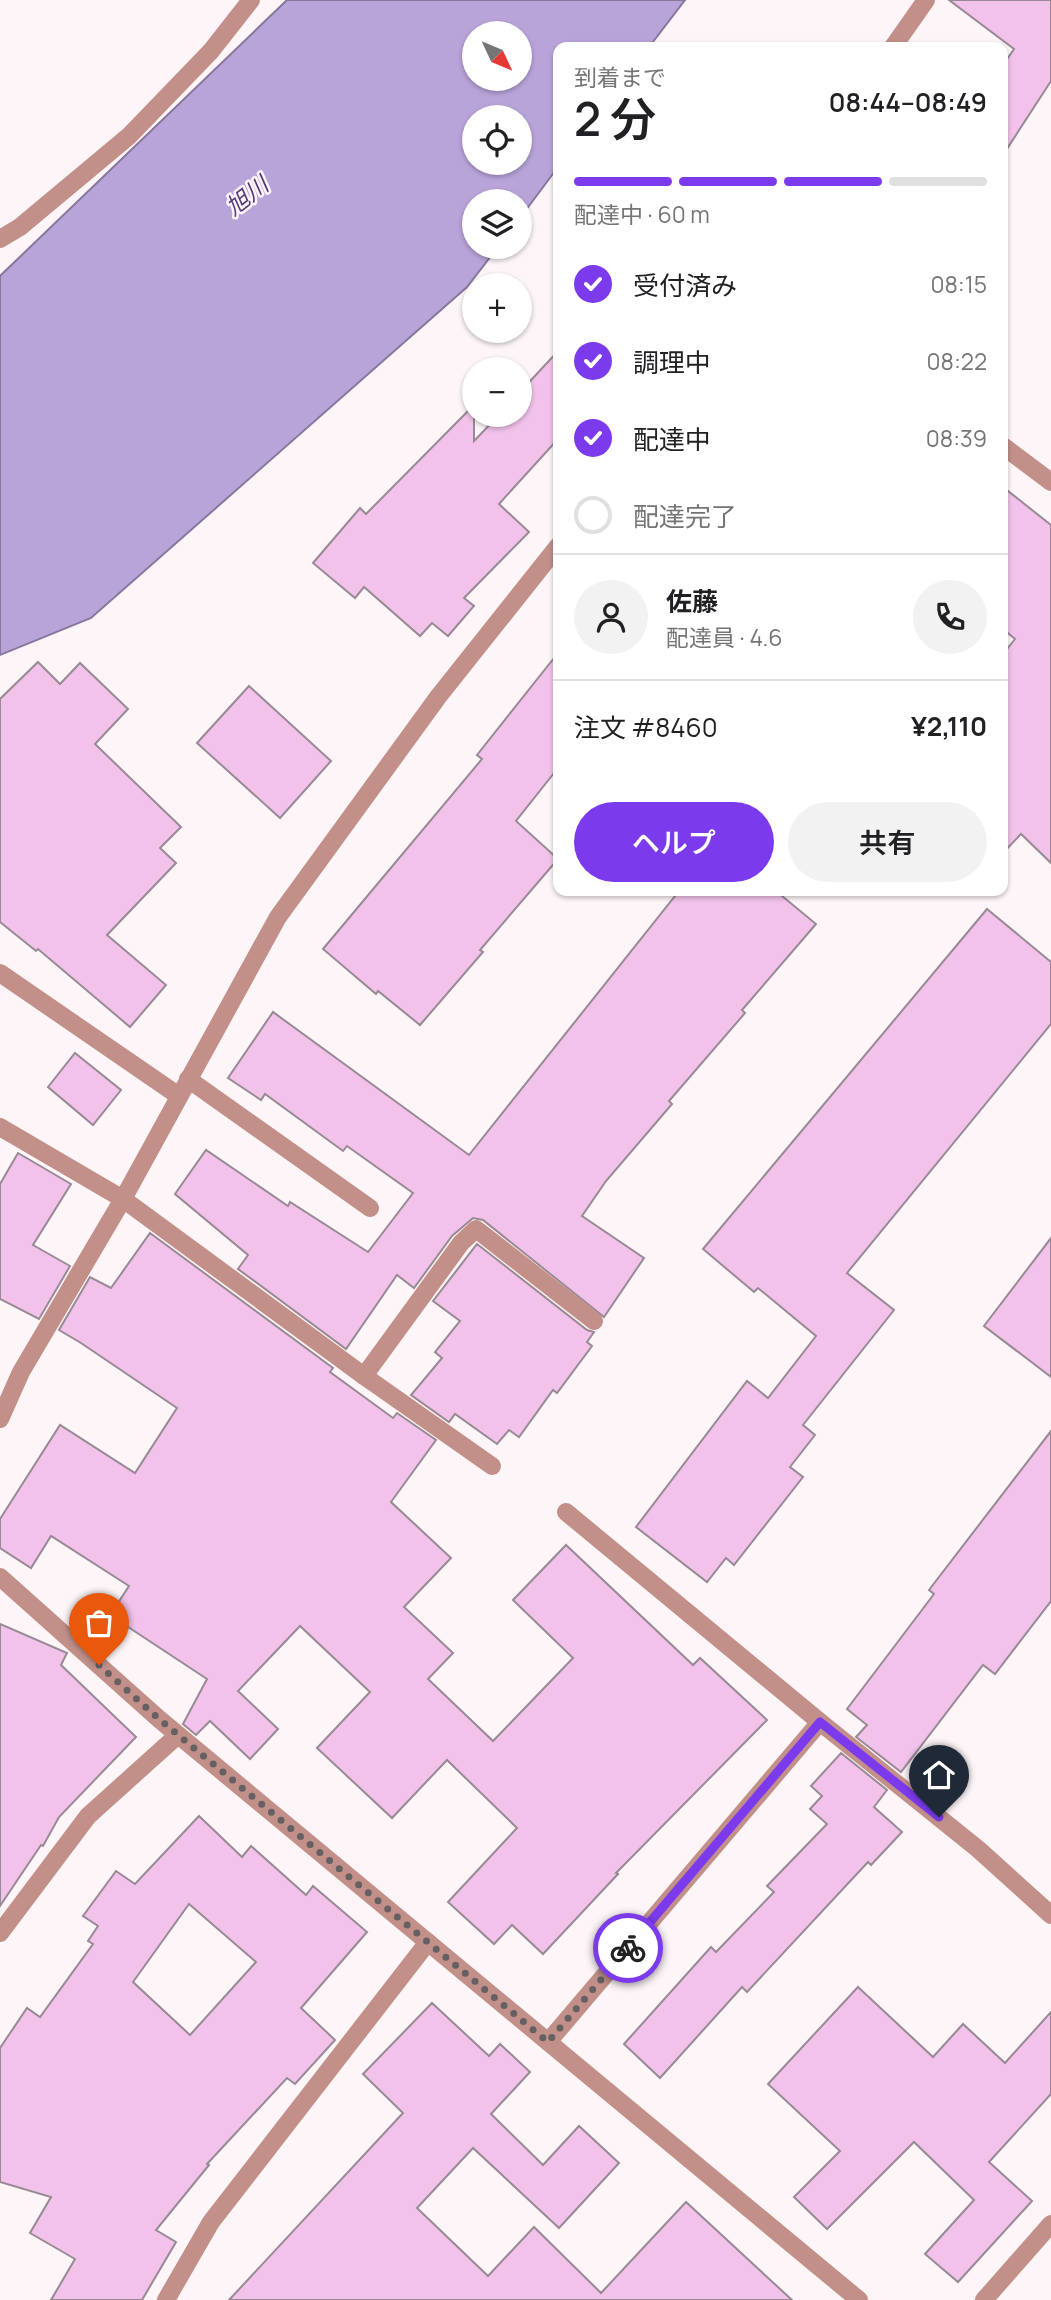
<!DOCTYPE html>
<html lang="ja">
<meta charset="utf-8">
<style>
:root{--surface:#fff;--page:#f2f2f2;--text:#202124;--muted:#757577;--line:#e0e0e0;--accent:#7c3aed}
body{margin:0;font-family:Manrope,"Noto Sans JP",sans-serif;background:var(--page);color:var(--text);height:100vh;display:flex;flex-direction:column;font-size:26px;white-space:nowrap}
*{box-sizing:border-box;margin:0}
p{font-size:23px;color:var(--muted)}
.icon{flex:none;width:38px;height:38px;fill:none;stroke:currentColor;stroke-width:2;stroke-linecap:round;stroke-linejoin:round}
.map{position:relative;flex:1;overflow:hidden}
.side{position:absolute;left:553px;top:42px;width:455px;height:854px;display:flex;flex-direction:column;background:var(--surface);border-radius:14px;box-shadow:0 2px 5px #0004}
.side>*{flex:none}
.needle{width:46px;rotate:134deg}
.fabs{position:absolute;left:462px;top:21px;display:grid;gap:14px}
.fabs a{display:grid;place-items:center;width:70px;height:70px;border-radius:50%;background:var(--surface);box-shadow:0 2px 5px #0004;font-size:35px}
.pin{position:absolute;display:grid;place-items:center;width:60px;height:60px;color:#fff;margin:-72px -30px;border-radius:50% 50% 50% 0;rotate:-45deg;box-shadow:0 0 7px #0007}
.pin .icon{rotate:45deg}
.courier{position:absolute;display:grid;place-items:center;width:70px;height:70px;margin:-35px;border:5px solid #7c3aed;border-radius:50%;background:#fff;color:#222;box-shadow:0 2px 9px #0007}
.head em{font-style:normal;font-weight:600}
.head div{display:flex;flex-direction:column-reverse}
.head{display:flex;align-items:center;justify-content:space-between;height:119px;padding:0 21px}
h1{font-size:46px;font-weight:600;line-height:52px}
.bar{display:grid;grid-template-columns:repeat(4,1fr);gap:10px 7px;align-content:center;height:84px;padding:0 21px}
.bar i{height:9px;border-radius:5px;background:var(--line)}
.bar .on{background:var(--accent)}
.bar p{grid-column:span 4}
.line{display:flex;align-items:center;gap:18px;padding:0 21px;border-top:2px solid var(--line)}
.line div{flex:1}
.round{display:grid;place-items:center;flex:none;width:74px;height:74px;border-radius:37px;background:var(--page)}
ol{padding:0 21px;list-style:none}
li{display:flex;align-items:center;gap:21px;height:77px}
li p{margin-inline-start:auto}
li .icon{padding:7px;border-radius:50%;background:var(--accent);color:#fff;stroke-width:4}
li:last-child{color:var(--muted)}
li i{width:38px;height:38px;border:4px solid var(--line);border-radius:50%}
.button{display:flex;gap:14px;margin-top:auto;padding:14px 21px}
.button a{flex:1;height:80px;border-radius:42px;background:var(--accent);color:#fff;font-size:28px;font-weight:600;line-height:80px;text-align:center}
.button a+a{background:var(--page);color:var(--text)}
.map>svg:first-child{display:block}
.water{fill:#b9a4d9;stroke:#88779d;stroke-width:2;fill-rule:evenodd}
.building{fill:#f2c2eb;stroke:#988a95;stroke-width:2;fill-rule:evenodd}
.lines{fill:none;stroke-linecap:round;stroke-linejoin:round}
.street{stroke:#c29089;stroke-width:18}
.done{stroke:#666062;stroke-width:7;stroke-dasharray:0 12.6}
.route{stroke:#7c3aed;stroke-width:9}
.labels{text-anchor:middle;stroke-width:5;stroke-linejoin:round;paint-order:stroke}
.water-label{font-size:23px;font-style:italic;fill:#573a7b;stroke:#fdf5f7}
</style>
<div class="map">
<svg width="1051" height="2300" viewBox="0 0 1051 2300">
<rect width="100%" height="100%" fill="#fdf5f7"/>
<path class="water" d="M287 0H685L649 47H558V167L520 218V201H474V247H498L467 287 91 618 0 655V276ZM474 33H520V79H474ZM474 117H520V163H474Z"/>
<g class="building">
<path d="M949 0H1051V81L1003 155V65L1014 49Z"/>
<path d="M558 351V439L499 504 529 532 464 598 474 606 448 636 432 623 420 636 364 587 355 598 313 563 360 508 366 514 474 405V441L499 415H520V392Z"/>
<path d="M1003 487 1051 525V863L1021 834 1003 853V654L1015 639 1003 629Z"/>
<path d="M558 653V768L516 821 558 859 480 950 483 952 420 1025 378 991 376 994 323 949 482 759 477 755Z"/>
<path d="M38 662 60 684 80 663 128 709 95 744 181 827 160 848 176 863 107 935 166 985 130 1027 38 949 36 951 0 922V699Z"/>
<path d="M249 686 331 761 280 818 197 743Z"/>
<path d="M679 891H776L816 924 742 1010 745 1013 669 1101 672 1104 606 1181 582 1216 644 1258 604 1317 483 1220 473 1218 452 1236 414 1288 397 1275 346 1349 238 1269 248 1255 175 1194 206 1150 288 1206 290 1202 368 1252 413 1193 347 1146 343 1151 265 1094 261 1100 228 1078 273 1012 469 1155Z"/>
<path d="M987 909 1051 962V1024L847 1273 894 1310 803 1425 815 1435 790 1467 803 1477 734 1565 726 1558 707 1582 636 1527 747 1381 768 1398 816 1336 758 1288 754 1292 703 1249Z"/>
<path d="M75 1053 121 1090 93 1125 48 1087Z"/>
<path d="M18 1153 71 1184 33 1245 70 1266 39 1319 0 1299V1184Z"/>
<path d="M150 1233 333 1368 330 1372 393 1418 397 1413 436 1440 391 1502 451 1558 404 1607 453 1653 428 1679 493 1741 573 1658 513 1600 566 1545 693 1665 700 1658 767 1720 616 1873 618 1874 543 1954 512 1925 494 1944 448 1902 517 1828 447 1760 392 1818 317 1748 370 1692 300 1626 238 1691 278 1729 250 1759 210 1721 196 1735 183 1724 207 1679 110 1615 129 1586 51 1536 31 1568 0 1548V1519L60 1425 135 1473 177 1408 81 1343 59 1330 90 1277 111 1288Z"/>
<path d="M1051 1238V1377L984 1326Z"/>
<path d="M477 1244 587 1330 594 1332 587 1342 592 1346 557 1393 553 1390 519 1437 509 1430 497 1444 455 1414 449 1422 411 1395 442 1358 435 1352 460 1321 433 1301Z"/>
<path d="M1051 1431V1601L995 1674 983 1665 901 1772 856 1737 867 1725 847 1709 934 1594 929 1590Z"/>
<path d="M0 1624 67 1653 61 1665 136 1737 59 1817 43 1846 41 1845 0 1906Z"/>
<path d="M841 1753 887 1790 874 1807 902 1832 871 1865 868 1862 747 1992 742 1987 660 2078 624 2044 711 1947 716 1952 774 1892 767 1886 827 1824 810 1809 822 1796 811 1786Z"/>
<path d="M199 1816 242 1857 251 1846 306 1895 313 1886 367 1932 301 2008 335 2040 295 2084 287 2078 207 2164 209 2165 156 2230 176 2242 142 2300H51L75 2259 30 2233 51 2197 0 2182V2048L27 2008 40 2017 93 1944 88 1941 98 1926 83 1916 116 1871 135 1884ZM189 1904 256 1962 190 2035 133 1982Z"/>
<path d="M858 1987 933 2057 963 2024 1005 2063 1051 2012V2094L989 2162 1032 2201 958 2282 925 2254 974 2200 914 2142 827 2229 794 2197 840 2151 768 2084Z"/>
<path d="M432 2003 489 2056 500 2044 530 2072 491 2114 543 2165 579 2126 619 2163 559 2228 473 2148 417 2208 488 2276 534 2227 601 2293 686 2202 792 2300H229L403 2113 363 2074Z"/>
</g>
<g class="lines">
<g class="street">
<path d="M893 47 926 0"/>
<path d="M0 239 20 227 129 136 211 51 251 0"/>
<path d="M1003 446 1051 482"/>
<path d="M0 973 179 1096"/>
<path d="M188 1079 370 1208"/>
<path d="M0 1127 123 1199 364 1376 461 1243 476 1229 594 1321"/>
<path d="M364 1376 492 1466"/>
<path d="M0 1419 21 1372 123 1199 278 917 438 697 558 546"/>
<path d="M566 1512 820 1722 978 1849 1051 1915"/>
<path d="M0 1577 159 1719 859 2300"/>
<path d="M0 1933 88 1816 178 1735"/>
<path d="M548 2042 820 1722"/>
<path d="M166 2300 211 2222 428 1942"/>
<path d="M984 2300 1051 2224"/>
</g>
</g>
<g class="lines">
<path class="done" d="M99 1665 159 1719 548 2042 628 1948"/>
<path class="route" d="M628 1948 820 1722 939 1817"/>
</g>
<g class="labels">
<g class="water-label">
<text transform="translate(247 196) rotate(-38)" y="8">旭川</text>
</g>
</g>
</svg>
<div class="fabs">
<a><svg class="needle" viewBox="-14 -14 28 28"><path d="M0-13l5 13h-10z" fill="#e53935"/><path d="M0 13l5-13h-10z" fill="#757577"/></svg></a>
<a><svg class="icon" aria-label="locate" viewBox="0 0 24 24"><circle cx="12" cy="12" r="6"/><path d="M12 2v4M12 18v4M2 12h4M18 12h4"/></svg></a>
<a><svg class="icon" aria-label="layers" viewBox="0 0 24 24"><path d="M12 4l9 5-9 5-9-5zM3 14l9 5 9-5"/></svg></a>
<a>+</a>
<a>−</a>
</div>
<div class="pin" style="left:99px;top:1665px;background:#ea580c"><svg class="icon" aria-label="bag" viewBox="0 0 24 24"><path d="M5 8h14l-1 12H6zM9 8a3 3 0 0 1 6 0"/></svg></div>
<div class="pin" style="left:939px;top:1817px;background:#1f2937"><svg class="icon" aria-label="home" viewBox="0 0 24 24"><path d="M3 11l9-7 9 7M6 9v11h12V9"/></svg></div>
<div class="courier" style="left:628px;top:1948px"><svg class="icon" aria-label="bike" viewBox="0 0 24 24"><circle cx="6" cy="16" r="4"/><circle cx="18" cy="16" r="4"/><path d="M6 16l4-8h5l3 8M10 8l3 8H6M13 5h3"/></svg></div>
<section class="side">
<div class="head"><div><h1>2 分</h1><p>到着まで</p></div><em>08:44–08:49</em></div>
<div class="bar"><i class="on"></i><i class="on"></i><i class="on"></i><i></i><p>配達中 · 60 m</p></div>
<ol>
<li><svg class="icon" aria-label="check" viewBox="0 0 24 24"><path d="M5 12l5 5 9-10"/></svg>受付済み<p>08:15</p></li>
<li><svg class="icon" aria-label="check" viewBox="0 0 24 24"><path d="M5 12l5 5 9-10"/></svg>調理中<p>08:22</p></li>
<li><svg class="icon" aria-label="check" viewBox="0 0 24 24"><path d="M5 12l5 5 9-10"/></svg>配達中<p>08:39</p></li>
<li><i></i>配達完了</li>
</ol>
<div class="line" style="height:126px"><a class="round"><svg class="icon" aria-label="person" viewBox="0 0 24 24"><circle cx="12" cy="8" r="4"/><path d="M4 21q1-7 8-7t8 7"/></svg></a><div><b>佐藤</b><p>配達員 · 4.6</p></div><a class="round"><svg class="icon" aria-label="phone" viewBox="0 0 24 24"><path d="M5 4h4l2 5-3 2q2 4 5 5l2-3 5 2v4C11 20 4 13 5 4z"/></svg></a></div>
<div class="line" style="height:91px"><div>注文 #8460</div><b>¥2,110</b></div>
<div class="button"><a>ヘルプ</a><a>共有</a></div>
</section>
</div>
